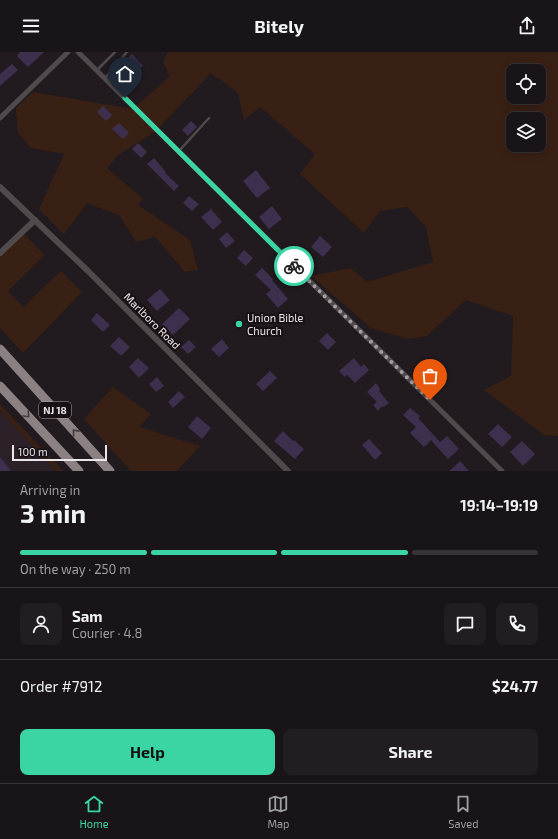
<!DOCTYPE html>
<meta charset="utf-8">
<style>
:root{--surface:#191417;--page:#221d20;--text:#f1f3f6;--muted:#9f9ea1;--line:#373336;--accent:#3ad4a5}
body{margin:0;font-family:"Exo 2",sans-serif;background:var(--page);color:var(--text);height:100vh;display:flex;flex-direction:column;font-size:15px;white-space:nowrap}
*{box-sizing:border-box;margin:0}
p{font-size:13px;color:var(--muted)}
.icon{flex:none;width:22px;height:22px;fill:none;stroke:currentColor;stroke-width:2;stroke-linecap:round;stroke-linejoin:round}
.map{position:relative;height:419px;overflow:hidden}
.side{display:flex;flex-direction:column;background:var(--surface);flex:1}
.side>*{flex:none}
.tools{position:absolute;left:506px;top:12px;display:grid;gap:8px}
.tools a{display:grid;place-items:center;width:40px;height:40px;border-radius:8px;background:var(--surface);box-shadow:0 2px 10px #0003,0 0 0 1px var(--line);font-size:20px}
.scale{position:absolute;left:12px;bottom:10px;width:95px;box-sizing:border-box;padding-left:4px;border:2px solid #ebe7ea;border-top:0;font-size:11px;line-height:14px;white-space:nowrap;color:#ebe7ea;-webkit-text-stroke:3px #171115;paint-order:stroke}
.pin{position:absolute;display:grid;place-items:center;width:34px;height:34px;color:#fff;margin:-41px -17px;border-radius:50% 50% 50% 0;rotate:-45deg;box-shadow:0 0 4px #0007}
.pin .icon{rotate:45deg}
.courier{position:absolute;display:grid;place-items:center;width:40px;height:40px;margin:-20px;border:3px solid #3ad4a5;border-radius:50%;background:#fff;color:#222;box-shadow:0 1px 5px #0007}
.head em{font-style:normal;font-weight:700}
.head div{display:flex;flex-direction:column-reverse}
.head{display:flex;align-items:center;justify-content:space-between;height:68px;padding:0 20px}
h1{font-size:26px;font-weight:700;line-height:30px}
.bar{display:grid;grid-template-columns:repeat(4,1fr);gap:6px 4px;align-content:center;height:48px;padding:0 20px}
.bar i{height:5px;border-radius:3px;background:var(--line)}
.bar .current{background:var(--accent)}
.bar p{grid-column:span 4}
.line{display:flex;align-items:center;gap:10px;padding:0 20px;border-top:1px solid var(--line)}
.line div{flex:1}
.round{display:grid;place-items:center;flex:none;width:42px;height:42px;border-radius:8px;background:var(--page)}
.primary-button{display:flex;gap:8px;margin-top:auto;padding:8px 20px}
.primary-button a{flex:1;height:46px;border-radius:8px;background:var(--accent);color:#111;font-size:16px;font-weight:700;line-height:46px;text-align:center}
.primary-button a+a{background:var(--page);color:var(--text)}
header{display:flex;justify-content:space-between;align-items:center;height:52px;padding:0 20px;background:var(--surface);font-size:18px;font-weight:700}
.dock{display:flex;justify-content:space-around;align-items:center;height:56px;border-top:1px solid var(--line);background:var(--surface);font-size:11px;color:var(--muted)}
.dock a{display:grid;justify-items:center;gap:2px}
.dock .current{color:var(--accent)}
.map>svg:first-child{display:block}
.built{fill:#2d2129}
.green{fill:#392015;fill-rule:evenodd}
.building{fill:#3d304f}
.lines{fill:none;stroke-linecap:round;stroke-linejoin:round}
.service{stroke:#4f4a4b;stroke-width:2.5}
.minor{stroke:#4f4a4b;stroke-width:5}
.tertiary{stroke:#4f4a4b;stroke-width:6}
.trunk{stroke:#8b8182;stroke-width:9}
.oneway{stroke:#453e41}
.done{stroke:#a49fa3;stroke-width:4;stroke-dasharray:0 7.2}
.route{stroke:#3ad4a5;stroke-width:5}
.poi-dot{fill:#3ad4a5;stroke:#171115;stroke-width:1.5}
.labels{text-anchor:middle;stroke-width:4;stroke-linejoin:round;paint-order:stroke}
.shield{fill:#171115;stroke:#aba7aa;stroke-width:1}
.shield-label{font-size:10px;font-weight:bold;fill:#ebe7ea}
.poi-label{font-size:11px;fill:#ebe7ea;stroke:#171115;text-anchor:start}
.street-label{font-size:11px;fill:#ebe7ea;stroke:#171115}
</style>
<header><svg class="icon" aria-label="menu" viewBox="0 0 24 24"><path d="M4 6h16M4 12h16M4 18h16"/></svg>Bitely<svg class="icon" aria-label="share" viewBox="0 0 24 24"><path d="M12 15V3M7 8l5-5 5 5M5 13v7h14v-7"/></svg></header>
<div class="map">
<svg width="558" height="419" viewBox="0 0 558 419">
<rect width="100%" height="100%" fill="#211a1f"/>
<path class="built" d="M0 359 56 419H0Z"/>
<g class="green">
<path d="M168 0H558V384L544 383 484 338 511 324 513 264 466 248 427 284 407 287 371 276 311 224 351 216 367 230 433 210 426 175 407 155 380 159 364 181 300 122 315 102 260 55 244 68 238 41 211 21 156 79 117 104 107 116 143 147 138 153 190 188 198 218 185 220 155 185 136 190 119 163 87 151 64 182 39 157 64 102 31 96 18 81 16 56 33 40 133 57 170 24 163 10ZM513 19H539V45H513ZM513 67H539V93H513Z"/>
<path d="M22 180 45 203 8 239 23 255 61 219 82 240 23 301 0 276V201Z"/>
<path d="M113 335 151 362 140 375 200 394 177 419H131L84 367Z"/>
<path d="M0 352 63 419H56L0 359Z"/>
</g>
<g class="building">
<path d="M20 0H44L28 15 17 4Z"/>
<path d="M132 2 143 14 136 20 125 8Z"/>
<path d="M12 12 18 18 0 34V22Z"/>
<path d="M103 54 112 63 106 69 97 60Z"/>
<path d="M191 69 197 75 188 84 182 78Z"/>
<path d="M119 71 129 81 123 87 112 77Z"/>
<path d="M138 91 147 100 141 106 132 97Z"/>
<path d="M154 106 166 120 165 121 179 134 174 139 147 112Z"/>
<path d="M256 118 270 136 257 146 243 129Z"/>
<path d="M189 144 199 152 192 159 183 151Z"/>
<path d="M272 154 282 167 269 177 259 165Z"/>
<path d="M211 157 222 170 213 178 201 165Z"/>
<path d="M227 180 235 189 226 196 219 187Z"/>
<path d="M320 184 332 195 323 205 311 195Z"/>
<path d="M244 198 253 206 246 214 237 206Z"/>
<path d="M262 216 273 227 272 228 288 247 278 256 266 242 271 238 255 223Z"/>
<path d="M160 237 170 248 157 259 147 248Z"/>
<path d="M179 256 190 267 173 283 162 272Z"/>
<path d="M97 261 110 273 103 280 91 268Z"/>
<path d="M327 281 336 290 328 298 319 289Z"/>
<path d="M119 285 130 295 121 304 110 294Z"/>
<path d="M222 287 229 296 219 305 211 297Z"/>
<path d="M189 288 196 295 188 302 181 295Z"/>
<path d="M138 306 149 316 139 326 129 315Z"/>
<path d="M354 306 361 315 364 312 369 318 355 331 347 323 345 325 339 319Z"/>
<path d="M270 319 277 326 263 339 256 332Z"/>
<path d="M157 325 164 334 156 340 149 332Z"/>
<path d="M376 331 380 337 379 339 389 351 384 355 382 354 378 359 373 353 377 350 367 340Z"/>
<path d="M179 339 185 345 173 356 168 350Z"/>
<path d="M410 356 420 364 418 366 440 390 447 384 459 397 448 407 431 388 424 395 410 381 416 375 403 363Z"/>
<path d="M197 364 211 376 202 387 188 375Z"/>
<path d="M498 372 512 385 502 395 488 382Z"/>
<path d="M283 379 293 389 294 388 304 397 295 407 274 389Z"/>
<path d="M369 387 382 401 375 408 362 393Z"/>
<path d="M522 389 535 402 523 414 510 400Z"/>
<path d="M0 405 11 419H0Z"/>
<path d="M460 409 469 419H449L455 414Z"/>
</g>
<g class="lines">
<g class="service">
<path d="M97 18 115 0"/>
<path d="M105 26 127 0"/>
<path d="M179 99 209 66"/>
</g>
<g class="minor">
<path d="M78 0 502 419"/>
<path d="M0 66 68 0"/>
</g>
<g class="tertiary">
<path d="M0 135 88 219 288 419"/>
<path d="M0 201 35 168"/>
</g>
<g class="trunk">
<path d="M0 297 110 419"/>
<path d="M0 334 79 419"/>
</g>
</g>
<defs><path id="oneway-chevron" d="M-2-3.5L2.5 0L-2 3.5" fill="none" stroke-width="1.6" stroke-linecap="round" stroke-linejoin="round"/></defs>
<g class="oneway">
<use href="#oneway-chevron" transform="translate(27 363) rotate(47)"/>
<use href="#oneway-chevron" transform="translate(75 380) rotate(-132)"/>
</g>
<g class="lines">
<path class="done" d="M294 214 430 348"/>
<path class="route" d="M125 46 294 214"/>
</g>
<circle class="poi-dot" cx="239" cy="272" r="4"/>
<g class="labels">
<rect class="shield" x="39" y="350" width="32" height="16" rx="3"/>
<g class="shield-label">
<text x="55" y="362">NJ 18</text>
</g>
<g class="poi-label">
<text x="247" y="270">Union Bible<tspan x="247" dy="13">Church</tspan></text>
</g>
<g class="street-label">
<text transform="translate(152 269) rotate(45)" y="4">Marlboro Road</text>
</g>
</g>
</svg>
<div class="tools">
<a><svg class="icon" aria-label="locate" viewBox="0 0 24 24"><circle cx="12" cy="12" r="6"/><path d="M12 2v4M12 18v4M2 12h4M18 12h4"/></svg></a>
<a><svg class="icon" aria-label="layers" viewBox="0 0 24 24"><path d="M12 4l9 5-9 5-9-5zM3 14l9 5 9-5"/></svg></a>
</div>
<div class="scale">100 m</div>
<div class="pin" style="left:430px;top:348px;background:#ea580c"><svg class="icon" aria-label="bag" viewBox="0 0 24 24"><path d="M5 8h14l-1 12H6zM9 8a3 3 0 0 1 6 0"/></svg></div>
<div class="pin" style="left:125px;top:46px;background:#1f2937"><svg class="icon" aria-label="home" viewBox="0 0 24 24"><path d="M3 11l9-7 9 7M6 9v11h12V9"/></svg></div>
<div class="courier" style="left:294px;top:214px"><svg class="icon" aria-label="bike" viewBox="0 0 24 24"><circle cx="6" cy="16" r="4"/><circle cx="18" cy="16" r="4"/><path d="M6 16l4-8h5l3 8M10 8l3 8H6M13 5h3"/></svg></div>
</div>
<section class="side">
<div class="head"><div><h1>3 min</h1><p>Arriving in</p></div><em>19:14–19:19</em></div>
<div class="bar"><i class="current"></i><i class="current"></i><i class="current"></i><i></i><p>On the way · 250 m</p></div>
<div class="line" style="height:72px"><a class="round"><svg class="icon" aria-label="person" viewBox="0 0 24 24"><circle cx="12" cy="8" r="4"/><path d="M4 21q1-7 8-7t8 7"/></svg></a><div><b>Sam</b><p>Courier · 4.8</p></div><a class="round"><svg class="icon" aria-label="chat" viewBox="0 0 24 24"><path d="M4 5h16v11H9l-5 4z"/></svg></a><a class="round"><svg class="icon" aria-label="phone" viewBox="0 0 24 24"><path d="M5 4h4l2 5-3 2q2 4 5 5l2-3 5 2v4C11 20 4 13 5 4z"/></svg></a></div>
<div class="line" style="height:52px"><div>Order #7912</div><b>$24.77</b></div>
<div class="primary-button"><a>Help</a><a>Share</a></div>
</section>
<nav class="dock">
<a class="current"><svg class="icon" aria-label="home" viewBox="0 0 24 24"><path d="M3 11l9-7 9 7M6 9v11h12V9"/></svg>Home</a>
<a><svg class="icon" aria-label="map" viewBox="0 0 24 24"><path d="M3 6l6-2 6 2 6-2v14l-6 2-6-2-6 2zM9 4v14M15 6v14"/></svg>Map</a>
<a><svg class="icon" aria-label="saved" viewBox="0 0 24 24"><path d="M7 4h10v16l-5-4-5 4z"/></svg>Saved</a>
</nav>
